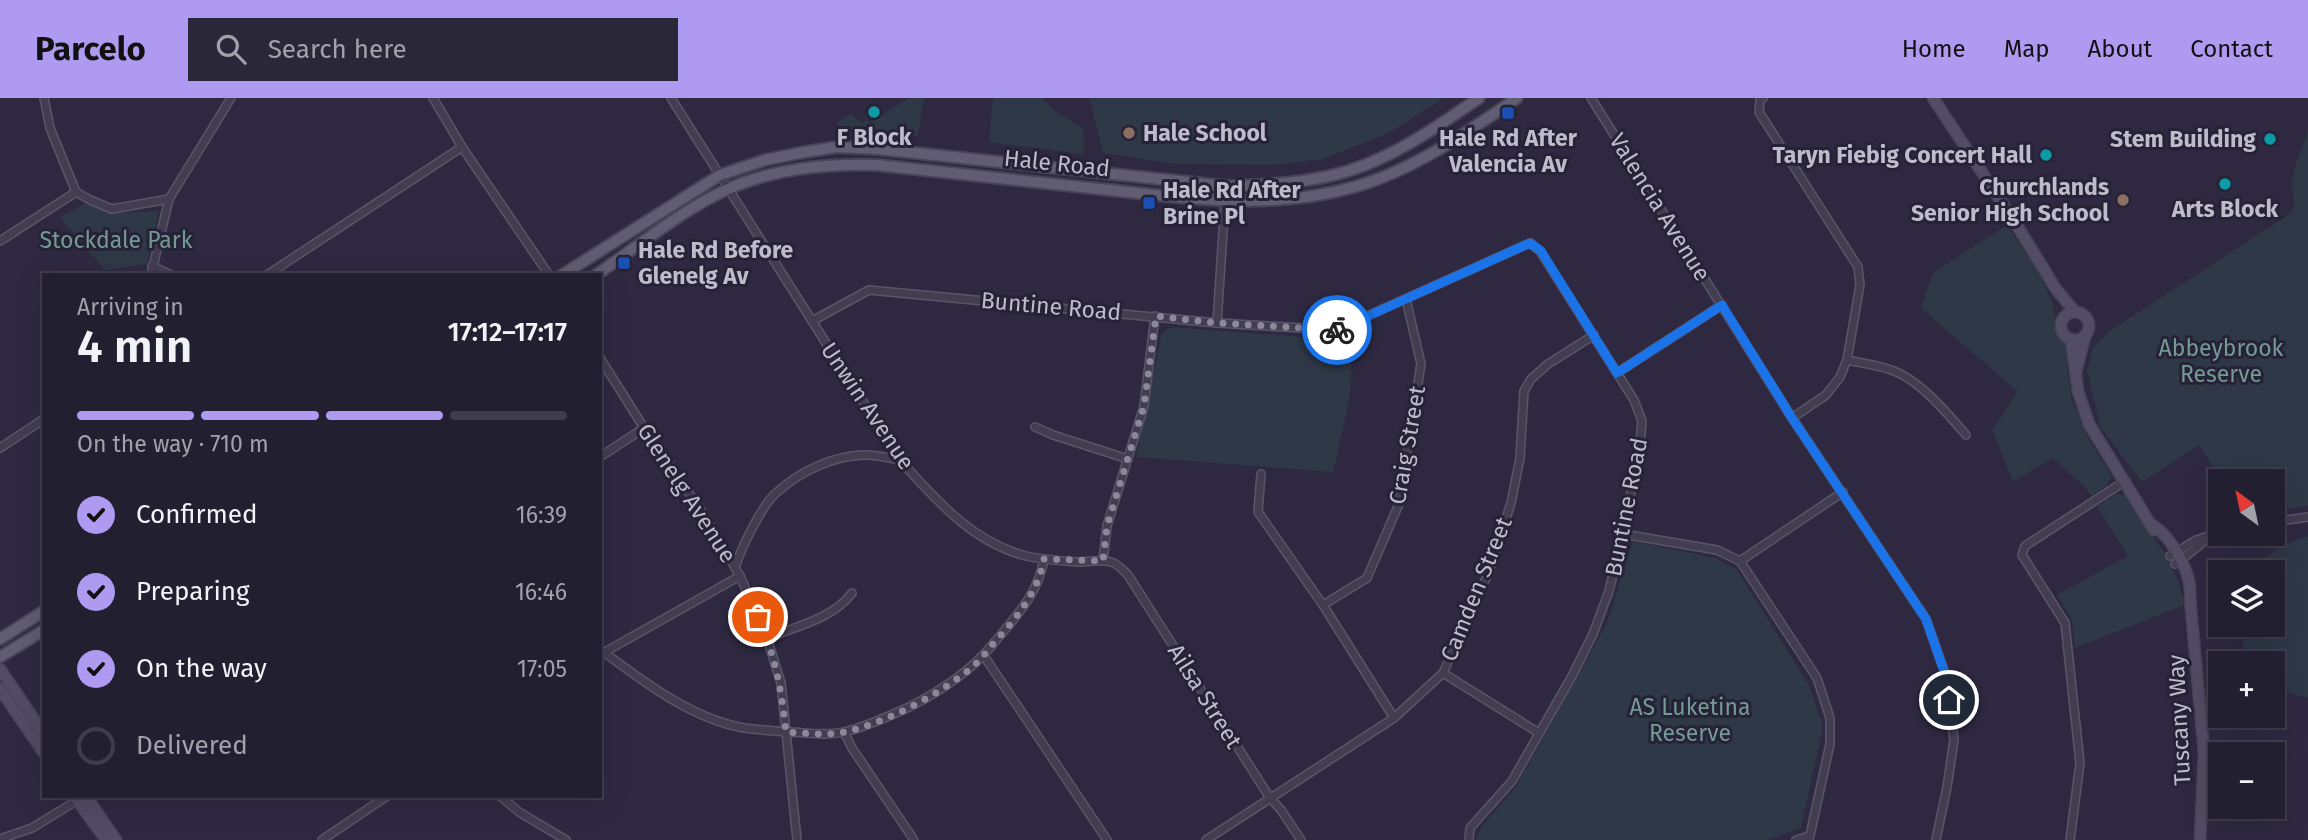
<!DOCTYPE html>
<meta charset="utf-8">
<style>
:root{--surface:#221f31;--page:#2a2739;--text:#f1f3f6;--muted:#a2a2ab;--line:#3f3d4d;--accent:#ae9af1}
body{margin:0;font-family:"Fira Sans",sans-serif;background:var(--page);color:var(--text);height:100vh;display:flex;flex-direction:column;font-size:26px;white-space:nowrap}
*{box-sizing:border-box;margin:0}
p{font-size:23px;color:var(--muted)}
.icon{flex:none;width:38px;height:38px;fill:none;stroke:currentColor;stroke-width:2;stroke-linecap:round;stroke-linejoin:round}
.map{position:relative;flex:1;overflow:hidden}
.side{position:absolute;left:42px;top:175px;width:560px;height:525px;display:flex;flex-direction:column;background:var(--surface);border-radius:0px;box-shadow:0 7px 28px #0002,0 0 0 2px var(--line)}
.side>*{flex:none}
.needle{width:46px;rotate:327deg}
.fabs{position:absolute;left:2208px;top:371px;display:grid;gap:14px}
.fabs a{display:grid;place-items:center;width:77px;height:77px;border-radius:0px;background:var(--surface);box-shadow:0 7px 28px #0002,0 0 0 2px var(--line);font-size:35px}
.pin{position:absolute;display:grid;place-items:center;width:60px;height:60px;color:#fff;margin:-30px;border:4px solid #fff;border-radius:50%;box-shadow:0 2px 7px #0007}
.courier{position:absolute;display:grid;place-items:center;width:70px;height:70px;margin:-35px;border:5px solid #1a73e8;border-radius:50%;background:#fff;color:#222;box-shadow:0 2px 9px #0007}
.headline em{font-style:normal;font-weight:600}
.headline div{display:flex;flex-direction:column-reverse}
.headline{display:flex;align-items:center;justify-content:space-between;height:119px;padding:0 35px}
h1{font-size:46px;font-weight:600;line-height:52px}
.bar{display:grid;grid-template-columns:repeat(4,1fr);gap:10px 7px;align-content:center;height:84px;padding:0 35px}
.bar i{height:9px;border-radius:5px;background:var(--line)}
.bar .selected{background:var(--accent)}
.bar p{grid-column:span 4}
ol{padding:0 35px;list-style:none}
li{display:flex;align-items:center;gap:21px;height:77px}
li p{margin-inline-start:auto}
li .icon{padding:7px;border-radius:50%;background:var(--accent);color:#111;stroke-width:4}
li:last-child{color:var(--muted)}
li i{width:38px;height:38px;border:4px solid var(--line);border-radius:50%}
header{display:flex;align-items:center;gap:42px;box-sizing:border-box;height:98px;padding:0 35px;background:var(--accent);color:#111}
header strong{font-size:33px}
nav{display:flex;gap:38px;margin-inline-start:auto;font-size:24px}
.search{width:490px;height:63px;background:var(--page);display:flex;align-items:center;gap:18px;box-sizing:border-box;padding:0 24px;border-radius:0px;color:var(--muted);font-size:26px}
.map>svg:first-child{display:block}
.green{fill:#2f3847}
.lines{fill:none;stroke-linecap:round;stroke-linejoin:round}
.street-casing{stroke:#595669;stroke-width:10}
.secondary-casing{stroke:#484458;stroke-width:13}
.primary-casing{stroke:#484458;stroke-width:14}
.street{stroke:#423d51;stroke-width:7}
.secondary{stroke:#524c64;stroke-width:10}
.primary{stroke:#605c71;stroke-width:10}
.done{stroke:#8c889b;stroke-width:7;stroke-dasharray:0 12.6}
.route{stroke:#1a73e8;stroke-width:9}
.culture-dot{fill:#0f9aa8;stroke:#262237;stroke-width:2.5}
.transit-dot{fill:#1a4fb4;stroke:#262237;stroke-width:2.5}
.education-dot{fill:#8d6e63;stroke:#262237;stroke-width:2.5}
.labels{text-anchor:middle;stroke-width:6;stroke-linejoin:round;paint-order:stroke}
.poi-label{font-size:23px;font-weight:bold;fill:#bebbcb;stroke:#262237;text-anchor:start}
.street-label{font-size:23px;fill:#bebbcb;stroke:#262237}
.park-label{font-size:23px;fill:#749a94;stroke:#262237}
</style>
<header>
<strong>Parcelo</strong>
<div class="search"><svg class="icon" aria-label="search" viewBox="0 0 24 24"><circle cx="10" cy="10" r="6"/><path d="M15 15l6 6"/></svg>Search here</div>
<nav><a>Home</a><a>Map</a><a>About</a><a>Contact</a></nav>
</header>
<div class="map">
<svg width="2308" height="742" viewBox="0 0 2308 742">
<rect width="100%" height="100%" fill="#2e2941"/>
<g class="green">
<path d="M909 0H926L923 3 918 38 840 31 836 26 851 15 862 25 867 21 870 25Z"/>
<path d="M993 0H1043L1057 15 1082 29 1085 47 1082 56 989 44Z"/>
<path d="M1089 0H1444L1387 36 1322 61 1274 67 1176 66 1103 55Z"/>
<path d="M2308 32V408L2273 413V383H2223L2199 347 2142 384 2101 330 2087 272 2093 250 2110 233 2291 115C2297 106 2293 98 2292 88 2291 75 2304 46 2308 32Z"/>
<path d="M84 106 113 115 159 113 147 166 105 172 60 119Z"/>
<path d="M2007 127 2042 181 2052 204 2059 237 2067 249V268L2072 302 2089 342 2112 378 2106 388 2091 398 2085 389 2053 360 2013 384 1992 332 2018 294 1921 210 1933 175Z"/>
<path d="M1172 229 1327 241 1354 235 1349 303 1333 374 1136 359 1161 239 1165 232Z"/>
<path d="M2116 396 2126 397 2169 462 2179 484 2184 507 2075 550 2072 521 2057 497 2128 458 2097 408Z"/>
<path d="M2308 438V600L2289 595 2273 585V565H2253C2245 555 2240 540 2240 527H2273V474H2253C2268 454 2285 445 2308 438Z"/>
<path d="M1633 443 1715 460 1737 472 1809 587 1823 629 1801 730 1766 742H1476L1482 728 1516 689 1607 525Z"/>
</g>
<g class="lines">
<g class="street-casing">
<g id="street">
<path d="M44 0 50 30 76 94 90 102 112 111 169 101"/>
<path d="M433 0 462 49 549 177"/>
<path d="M671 0 900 362C936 402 972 444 1026 458 1043 462 1062 463 1079 464 1090 464 1101 461 1111 464 1118 466 1123 472 1128 477L1270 700 1281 712 1301 742"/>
<path d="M1591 0 1792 320 1926 521 1947 581 1954 642 1947 689 1936 742"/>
<path d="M1763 0 1760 2 1759 14 1858 169 1860 187 1847 262 1840 279 1826 297 1792 320"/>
<path d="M0 143 76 94"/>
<path d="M152 168 171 177"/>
<path d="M151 177 169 101 231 0"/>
<path d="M267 177 462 49"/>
<path d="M812 223 869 192 1217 225 1336 232 1530 145 1540 153 1634 302 1642 323 1640 347 1624 431 1609 493 1593 536 1572 578 1512 683 1470 730 1469 742"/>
<path d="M1217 225 1226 88"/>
<path d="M600 260 644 330 702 414 740 478 767 540 781 585 797 742"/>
<path d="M1847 262C1861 265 1877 267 1891 272 1919 281 1947 315 1966 337"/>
<path d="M1617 275 1722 207"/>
<path d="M1035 329 1053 337 1128 361"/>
<path d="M0 350 44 321"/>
<path d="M600 359 644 330"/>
<path d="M1261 376 1258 414 1323 507 1394 620"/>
<path d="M2273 424 2308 419"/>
<path d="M1623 436 1717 452 1740 463 1843 394"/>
<path d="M2170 458 2196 442 2221 434"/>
<path d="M1103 463 1107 428 1144 308 1155 218"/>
<path d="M1740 463 1817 580 1830 620V646L1809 742"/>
<path d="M2175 466 2199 448 2206 440"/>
<path d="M735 470C740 452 762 407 776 395 799 374 832 358 863 357 875 356 889 360 900 362"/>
<path d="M1323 507 1367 480 1399 406 1421 266 1406 201"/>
<path d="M767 540C795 529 834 520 852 495"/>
<path d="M603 555 740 478"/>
<path d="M605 555C645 585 693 621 744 630 759 632 776 633 791 634 809 635 827 638 844 634 866 629 889 618 909 609 941 593 970 574 993 546 1015 519 1038 497 1044 461"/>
<path d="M984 558 1107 742"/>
<path d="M1443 575 1539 635"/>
<path d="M844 634 852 650 914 742"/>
<path d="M500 698 519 714 566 742"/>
<path d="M0 741 32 730 81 700"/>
<path d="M322 742 387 698"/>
<path d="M1206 742 1394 620 1443 575 1488 476 1511 405 1520 360 1524 293 1531 281 1548 266 1594 237"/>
<path d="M1796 742 1809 738"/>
<path d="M2070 742 2080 665 2065 525 2022 457 2025 448 2125 383"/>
</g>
</g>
<g class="secondary-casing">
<g id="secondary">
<path d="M1933 0 2016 126 2056 191 2075 214"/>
<circle cx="2075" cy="228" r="14"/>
<path d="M2071 241 2078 293 2089 326 2154 432"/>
<path d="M2076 274 2085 238"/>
<path d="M2153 427C2172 440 2193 476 2190 500L2204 655 2200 742"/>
<path d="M0 571 44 636"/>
<path d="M0 591 44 655"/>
<path d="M74 698 106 742"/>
<path d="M86 698 116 742"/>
</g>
</g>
<g class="primary-casing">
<g id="primary">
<path d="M562 177 720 77 765 62 799 55 837 49 878 51 1226 88C1267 87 1309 85 1348 73 1396 58 1438 28 1479 0"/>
<path d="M596 177C637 149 682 112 726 92 773 70 826 66 877 67 951 75 1026 83 1100 91 1185 100 1270 113 1354 89 1414 72 1466 35 1517 0"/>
<path d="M0 541 44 513"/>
<path d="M0 559 44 532"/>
</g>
</g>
<use href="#street" class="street"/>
<use href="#secondary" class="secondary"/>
<use href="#primary" class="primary"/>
</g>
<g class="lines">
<path class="done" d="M758 519C776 560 781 590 786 634 805 635 826 638 845 634 887 624 937 598 970 571 981 562 989 550 999 539 1020 516 1038 492 1044 461L1103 463 1107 428 1144 308 1156 218 1217 225 1337 232"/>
<path class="route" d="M1337 232 1530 145 1541 153 1617 275 1722 207 1792 320 1926 521 1947 582 1949 602"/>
</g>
<g class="culture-dot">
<circle cx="874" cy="14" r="7"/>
<circle cx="2270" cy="41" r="7"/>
<circle cx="2046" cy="57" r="7"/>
<circle cx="2225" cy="86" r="7"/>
</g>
<g class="transit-dot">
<rect x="1501" y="8" width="14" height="14" rx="3.5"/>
<rect x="1142" y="98" width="14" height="14" rx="3.5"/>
<rect x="617" y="158" width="14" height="14" rx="3.5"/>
</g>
<g class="education-dot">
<circle cx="1129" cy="35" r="7"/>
<circle cx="2123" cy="102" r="7"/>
</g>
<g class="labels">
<g class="poi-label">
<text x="1143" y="43">Hale School</text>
<text x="874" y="47" text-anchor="middle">F Block</text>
<text x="1508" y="48" text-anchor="middle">Hale Rd After<tspan x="1508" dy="26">Valencia Av</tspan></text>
<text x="2256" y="49" text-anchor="end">Stem Building</text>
<text x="2032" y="65" text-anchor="end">Taryn Fiebig Concert Hall</text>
<text x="2109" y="97" text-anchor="end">Churchlands<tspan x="2109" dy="26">Senior High School</tspan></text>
<text x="1163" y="100">Hale Rd After<tspan x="1163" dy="26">Brine Pl</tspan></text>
<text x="2225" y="119" text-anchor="middle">Arts Block</text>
<text x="638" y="160">Hale Rd Before<tspan x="638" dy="26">Glenelg Av</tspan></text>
</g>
<g class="street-label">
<text transform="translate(1057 65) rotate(6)" y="8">Hale Road</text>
<text transform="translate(1660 109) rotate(58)" y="8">Valencia Avenue</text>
<text transform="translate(1051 208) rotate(5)" y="8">Buntine Road</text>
<text transform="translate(868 308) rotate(56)" y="8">Unwin Avenue</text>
<text transform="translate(1407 347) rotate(-80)" y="8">Craig Street</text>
<text transform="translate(687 395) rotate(57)" y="8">Glenelg Avenue</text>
<text transform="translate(1626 409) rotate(-79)" y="8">Buntine Road</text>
<text transform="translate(1476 491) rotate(-68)" y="8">Camden Street</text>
<text transform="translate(1205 598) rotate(58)" y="8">Ailsa Street</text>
<text transform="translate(2179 622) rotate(-93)" y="8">Tuscany Way</text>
</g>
<g class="park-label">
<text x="116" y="150">Stockdale Park</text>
<text x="2221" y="258">Abbeybrook<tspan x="2221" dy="26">Reserve</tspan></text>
<text x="1690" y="617">AS Luketina<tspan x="1690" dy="26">Reserve</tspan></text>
</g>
</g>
</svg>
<div class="fabs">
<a><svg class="needle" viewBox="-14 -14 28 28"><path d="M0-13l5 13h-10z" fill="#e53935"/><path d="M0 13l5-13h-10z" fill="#a2a2ab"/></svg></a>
<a><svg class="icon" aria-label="layers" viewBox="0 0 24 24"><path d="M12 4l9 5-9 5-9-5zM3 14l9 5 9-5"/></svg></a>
<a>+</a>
<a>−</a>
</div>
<div class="pin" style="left:758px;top:519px;background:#ea580c"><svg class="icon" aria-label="bag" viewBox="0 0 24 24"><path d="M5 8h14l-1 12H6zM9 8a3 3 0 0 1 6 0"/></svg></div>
<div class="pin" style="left:1949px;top:602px;background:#1f2937"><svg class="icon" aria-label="home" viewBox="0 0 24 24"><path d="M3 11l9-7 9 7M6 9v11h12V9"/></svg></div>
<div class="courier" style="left:1337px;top:232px"><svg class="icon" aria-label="bike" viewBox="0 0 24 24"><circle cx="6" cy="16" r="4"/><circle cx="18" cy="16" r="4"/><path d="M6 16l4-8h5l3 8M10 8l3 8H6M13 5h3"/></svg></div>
<section class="side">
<div class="headline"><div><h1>4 min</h1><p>Arriving in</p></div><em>17:12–17:17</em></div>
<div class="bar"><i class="selected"></i><i class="selected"></i><i class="selected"></i><i></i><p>On the way · 710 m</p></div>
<ol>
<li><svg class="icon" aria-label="check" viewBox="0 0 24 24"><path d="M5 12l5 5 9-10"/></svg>Confirmed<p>16:39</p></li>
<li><svg class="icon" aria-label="check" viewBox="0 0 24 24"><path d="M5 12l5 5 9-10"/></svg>Preparing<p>16:46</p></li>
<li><svg class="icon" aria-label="check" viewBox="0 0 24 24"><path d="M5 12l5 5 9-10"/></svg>On the way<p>17:05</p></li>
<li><i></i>Delivered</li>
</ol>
</section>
</div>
